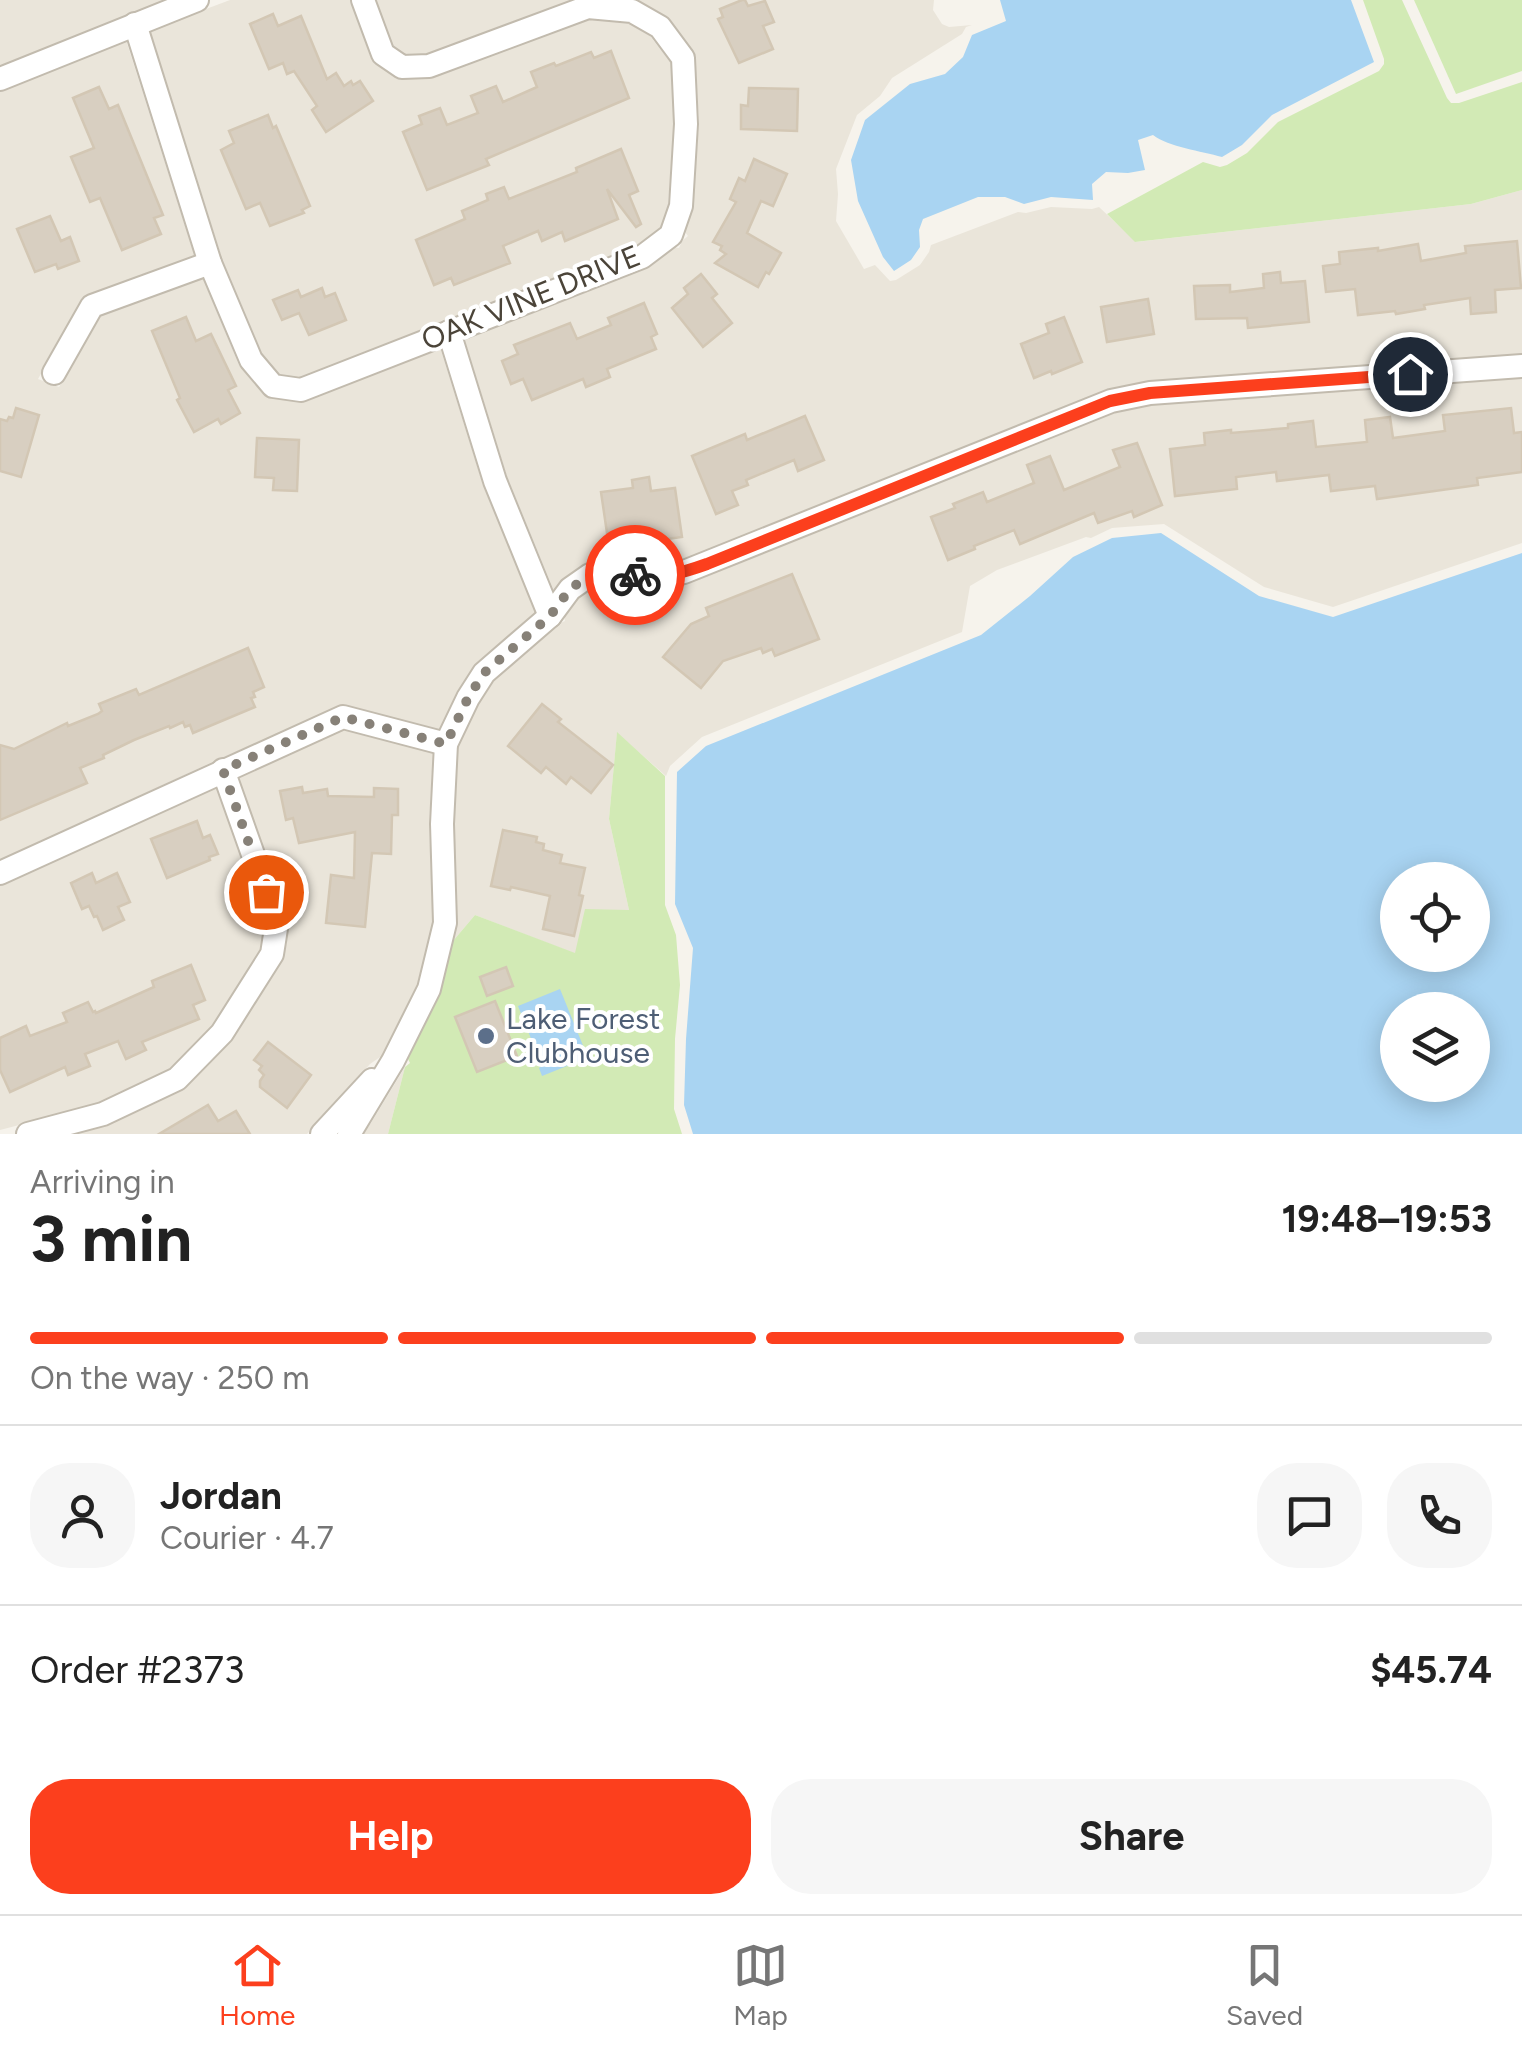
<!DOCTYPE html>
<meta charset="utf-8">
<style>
:root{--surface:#fff;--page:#f6f6f6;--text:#222;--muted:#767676;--line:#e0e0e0;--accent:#fc3f1d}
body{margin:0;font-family:Figtree,sans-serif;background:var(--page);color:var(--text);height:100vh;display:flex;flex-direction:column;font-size:38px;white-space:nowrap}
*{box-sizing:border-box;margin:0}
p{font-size:32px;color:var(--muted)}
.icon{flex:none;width:55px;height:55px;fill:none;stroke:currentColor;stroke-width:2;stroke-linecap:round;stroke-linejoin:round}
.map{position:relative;height:1134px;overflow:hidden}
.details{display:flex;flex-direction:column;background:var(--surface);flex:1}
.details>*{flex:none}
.fabs{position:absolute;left:1380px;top:862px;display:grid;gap:20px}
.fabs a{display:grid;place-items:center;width:110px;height:110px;border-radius:50%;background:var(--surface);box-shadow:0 5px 25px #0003;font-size:50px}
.pin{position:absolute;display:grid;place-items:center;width:85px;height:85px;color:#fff;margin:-42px;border:5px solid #fff;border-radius:50%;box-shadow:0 2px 10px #0007}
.courier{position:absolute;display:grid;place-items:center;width:100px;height:100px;margin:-50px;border:8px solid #fc3f1d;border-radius:50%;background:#fff;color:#222;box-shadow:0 2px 12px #0007}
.summary em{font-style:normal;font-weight:700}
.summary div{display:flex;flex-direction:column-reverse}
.summary{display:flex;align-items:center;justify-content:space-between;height:170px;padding:0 30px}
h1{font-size:65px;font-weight:700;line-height:75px}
.bar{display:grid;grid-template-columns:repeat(4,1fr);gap:15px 10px;align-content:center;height:120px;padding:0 30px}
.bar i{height:12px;border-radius:8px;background:var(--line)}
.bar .selected{background:var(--accent)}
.bar p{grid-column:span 4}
.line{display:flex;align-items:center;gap:25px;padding:0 30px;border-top:2px solid var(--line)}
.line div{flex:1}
.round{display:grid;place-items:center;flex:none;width:105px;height:105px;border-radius:40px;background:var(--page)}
.button{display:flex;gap:20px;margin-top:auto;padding:20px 30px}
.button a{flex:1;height:115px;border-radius:40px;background:var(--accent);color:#fff;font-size:40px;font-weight:700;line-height:115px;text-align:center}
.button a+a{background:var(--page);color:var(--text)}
.tab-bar{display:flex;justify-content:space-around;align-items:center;height:140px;border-top:2px solid var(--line);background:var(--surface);font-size:28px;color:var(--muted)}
.tab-bar a{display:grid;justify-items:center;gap:5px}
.tab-bar .selected{color:var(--accent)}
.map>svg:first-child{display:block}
.residential{fill:#eae5da}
.green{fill:#d2eab5}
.water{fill:#a9d4f2;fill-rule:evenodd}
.building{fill:#d8cfc1;stroke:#d3c7b4;stroke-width:2.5}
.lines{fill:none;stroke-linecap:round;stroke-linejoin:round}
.street-casing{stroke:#c2bbae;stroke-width:26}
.street{stroke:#fff;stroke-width:22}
.done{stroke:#878178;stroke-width:10;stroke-dasharray:0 18}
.route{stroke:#fc3f1d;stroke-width:12}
.service-dot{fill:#5c6f8a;stroke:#fff;stroke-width:4}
.labels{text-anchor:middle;stroke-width:8;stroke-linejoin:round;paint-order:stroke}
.street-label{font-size:30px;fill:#4b4439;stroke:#fff}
.service-label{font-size:30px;fill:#4e5e75;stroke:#fff;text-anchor:start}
</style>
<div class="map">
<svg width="1522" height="1134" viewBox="0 0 1522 1134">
<rect width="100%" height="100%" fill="#f6f3ec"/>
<g class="residential">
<path d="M0 0H167L0 67Z"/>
<path d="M230 0H350L371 58 395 76 402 78 433 76 589 19 627 21 650 36 671 63 674 124 668 205 661 229 636 247 300 378 280 376 262 354 222 259 150 30Z"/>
<path d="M376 0H576L428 55H407L393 46Z"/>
<path d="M636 0H934L933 10 942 24 949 27 972 25 966 27 962 34 892 78 880 96 857 115 836 169 838 194 836 221 864 269 875 265 890 281 896 280 920 265 929 252 931 245 1018 212 1026 213 1051 207 1092 209 1099 207 1136 242 1471 204 1522 190V355L1150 382 1109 390 681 561 657 566 625 562 584 566 563 580 554 591 507 477 464 338 673 247 679 248 682 241 688 236 685 232 693 206 699 122 695 57 670 20Z"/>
<path d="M126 40 195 257 89 296 81 302 38 379 59 387 101 315 203 278 239 365 262 393 270 397 304 400 440 347 483 485 536 613 474 668 457 694 439 730 348 706 339 707 208 764 0 861V91Z"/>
<path d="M1522 377V543L1333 607 1264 587 1164 524 1112 528 1091 538 1086 537 997 570 970 586 962 632 702 737 670 766 666 776 617 733 609 819 629 910 576 954 475 915 453 941 457 924 454 823 458 746 479 703 494 680 556 625 565 621 564 616 578 597 594 586 623 585 658 589 687 583 1113 411 1151 404Z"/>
<path d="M343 729 433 753 429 825 433 922 417 986 383 1055 370 1064 307 1134H71L232 1038 282 959 289 923 238 775Z"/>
<path d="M216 786 265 924 260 951 212 1027 170 1070 100 1104 0 1130V885Z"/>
<path d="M405 1067 388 1134H363L371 1123Z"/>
</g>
<g class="green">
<path d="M1363 0H1402L1447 98 1451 103H1459L1522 82V190L1471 204 1135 242 1107 214 1203 162 1220 167 1227 165 1247 153 1278 122 1379 71 1384 64V59Z"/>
<path d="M1414 0H1522V71L1456 94Z"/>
<path d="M617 732 665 776V905L676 935 680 985 675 1039 674 1109 682 1134H388L405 1067 410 1063 408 1059 409 1055 440 993 453 941 475 915 575 953 585 909 629 910 609 819Z"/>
</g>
<g class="water">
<path d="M1000 0H1351L1374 62 1272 115 1242 145 1222 157C1201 151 1169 147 1153 135L1138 140 1145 170 1128 173 1106 172 1092 184 1093 200 1051 197 1024 204 1005 197H978L923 219 919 230 920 247 911 260 894 271 883 257 858 201 851 160 865 120 910 84 945 74 963 57 972 35 1006 21Z"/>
<path d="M1161 533 1259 596 1333 617 1522 553V1134H693L684 1105 686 1039 693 948 675 904 677 772 706 746 981 635 1030 596 1073 557 1112 538ZM1472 880V955H1398V880ZM1472 1010V1085H1398V1010Z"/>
<path d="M560 989 584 1048 588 1047 592 1056 542 1076 539 1068 542 1066 518 1006Z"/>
</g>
<g class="building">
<path d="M742 0H745L748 6 765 1 774 22 763 26 773 49 739 63 718 19 723 17 720 9Z"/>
<path d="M273 14 278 26 301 16 327 79 336 73 344 86 351 81 353 85 360 81 373 101 326 132 312 110 317 106 294 71 287 74 283 63 269 69 250 24Z"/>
<path d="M611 51 629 98 486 159 489 165 427 190 403 132 422 124 419 116 440 108 447 125 478 113 471 96 496 86 503 102 537 87 531 72 554 63 556 66 591 52 594 58Z"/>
<path d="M99 87 109 109 118 105 163 215 154 218 161 234 122 250 100 198 90 202 71 157 94 148 73 98Z"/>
<path d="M749 88 798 89 797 131 741 129V105L748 106Z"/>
<path d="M268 115 273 128 276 126 310 206 302 210 304 213 270 226 260 203 246 209 221 150 234 143 229 131Z"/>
<path d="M621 149 638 191 629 195 641 224 636 227 607 189 618 219 565 241 562 232 542 241 538 231 503 246 510 263 454 285 451 278 434 285 416 240 465 219 462 211 488 200 486 194 504 187 509 199 577 172 576 168Z"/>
<path d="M754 159 787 174 773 206 761 201 747 233 781 253 769 274 766 272 758 287 715 263 726 254 720 250 722 246 713 242 736 202 730 199 739 178 745 181Z"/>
<path d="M50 216 61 241 70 237 79 261 58 269 56 264 35 272 17 229Z"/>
<path d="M1517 241 1521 288 1495 290 1496 312 1471 314 1470 298 1424 305 1425 309 1396 314 1395 311 1358 315 1355 289 1326 292 1323 266 1340 264 1339 252 1378 248V251L1418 244 1421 261 1466 253 1465 246Z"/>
<path d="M1280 272 1281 283 1305 281 1309 322 1248 328 1247 318 1196 319 1194 286 1230 285V292L1264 288 1263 274Z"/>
<path d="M701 274 717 294 712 298 732 323 703 347 672 308 688 294 684 288Z"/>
<path d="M322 288 325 297 335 293 346 320 309 335 299 313 282 320 273 300 298 290 301 297Z"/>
<path d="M1148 299 1154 334 1107 342 1101 307Z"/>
<path d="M644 303 657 334 651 337 656 349 607 369 610 377 586 387 583 379 532 400 523 379 511 384 502 361 518 354 514 345 570 323 577 339 611 325 608 318Z"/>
<path d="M186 317 196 341 211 334 236 386 228 390 240 413 221 424 218 419 194 432 177 400 180 398 152 331Z"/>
<path d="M1064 317 1082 362 1052 374 1051 371 1034 378 1021 344 1049 333 1046 324Z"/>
<path d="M16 408 39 415 21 477 0 471V419L7 421 9 417 13 418Z"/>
<path d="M1511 408 1514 433 1522 432V472L1477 478 1478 485 1377 499 1375 486 1331 491 1329 475 1277 481 1276 472 1236 477 1237 489 1175 496 1170 449 1205 445 1204 433 1231 430V433L1288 428V424L1313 421 1316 447 1367 442 1365 420 1390 417 1393 438 1445 431 1443 415Z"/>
<path d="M805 416 824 460 798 471 794 460 746 480 748 485 732 491 738 505 716 514 692 456 745 434 747 440Z"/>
<path d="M257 438 299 440 297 491 273 490 274 478 255 477Z"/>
<path d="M1137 443 1162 505 1134 517 1132 511 1098 523 1094 513 1020 544 1014 530 974 546 975 549 948 560 931 517 955 508 953 504 983 492 987 502 1034 483 1027 465 1050 456 1064 490 1120 467 1113 450Z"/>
<path d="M649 477 651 491 675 488 682 537 637 543 635 529 607 533 601 492 633 488 632 480Z"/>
<path d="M792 574 819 639 775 656 772 649 763 653 761 648 723 661 701 688 663 657 691 624 709 616 706 608Z"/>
<path d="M248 648 264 687 253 692 255 697 251 698 255 707 193 733 190 725 185 727 183 722 170 728 169 726 134 740 103 755 104 758 80 768 87 783 0 820V745L14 749 67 723 68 726 98 714 102 711 99 704 136 689 139 695Z"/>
<path d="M542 704 561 719 558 722 613 765 591 793 571 777 566 784 546 767 541 773 508 746Z"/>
<path d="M302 787 303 793 327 789 328 796 374 797V788L398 789V815H392L391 854 372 853 365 927 326 923 331 875 354 878 355 832 299 843 293 818 286 820 280 791Z"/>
<path d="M197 821 203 838 210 835 218 854 209 857 210 860 167 878 151 839Z"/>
<path d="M503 830 537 837 536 842 544 844 543 850 562 855 560 863 585 868 579 895 583 896 574 936 543 929 550 896 511 887 510 890 491 886Z"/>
<path d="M92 873 96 883 117 873 130 902 118 907 124 920 103 930 97 916 94 917 89 906 82 909 71 883Z"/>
<path d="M191 965 205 1000 193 1005 199 1019 142 1042 146 1050 126 1059 118 1041 85 1054 90 1066 68 1075 65 1067 10 1092 0 1070V1038L26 1026 30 1036 67 1022 63 1013 88 1002 93 1012 95 1011 96 1013 154 987 152 981Z"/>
<path d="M506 967 513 986 487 996 480 977Z"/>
<path d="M495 1001 517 1056 477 1072 455 1017Z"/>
<path d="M268 1042 311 1075 287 1108 260 1087V1081L264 1075 259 1070 262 1066 254 1060Z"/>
<path d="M208 1105 218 1121 236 1111 250 1134H159Z"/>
</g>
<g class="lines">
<g class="street-casing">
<g id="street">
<path d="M135 24 210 263 251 360 273 386 301 390 642 257 671 235 681 206 686 124 683 58 660 27 632 11 588 7 429 66 402 67 383 54 363 0"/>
<path d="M0 79 197 0"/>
<path d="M449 332 495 481 550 616"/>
<path d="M54 373 92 306 210 263"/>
<path d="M0 873 343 717 446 744"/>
<path d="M28 1134 103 1114 177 1079 222 1033 272 954 277 922 223 770"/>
<path d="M322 1134 372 1080"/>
<path d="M349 1134 393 1061 429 989 445 923 442 824 446 744 468 698 484 673 550 616 570 589 590 575 624 573 656 578 684 572 1111 401 1150 393 1522 366"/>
</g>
</g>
<use href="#street" class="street"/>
</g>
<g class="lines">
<path class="done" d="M266 892 223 770 343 717 446 744 468 698 484 673 550 616 570 589 590 575H635"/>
<path class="route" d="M635 575C661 579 682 573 707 564L1110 401 1150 393 1410 374"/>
</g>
<circle class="service-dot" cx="486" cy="1036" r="10"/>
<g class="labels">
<g class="street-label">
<text transform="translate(531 298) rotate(-22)" y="10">OAK VINE DRIVE</text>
</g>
<g class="service-label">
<text x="506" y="1029">Lake Forest<tspan x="506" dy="34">Clubhouse</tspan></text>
</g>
</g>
</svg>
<div class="fabs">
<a><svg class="icon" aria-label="locate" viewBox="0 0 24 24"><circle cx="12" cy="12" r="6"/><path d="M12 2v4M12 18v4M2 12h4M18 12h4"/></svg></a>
<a><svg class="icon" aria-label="layers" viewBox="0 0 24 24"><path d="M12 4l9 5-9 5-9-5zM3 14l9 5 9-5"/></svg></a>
</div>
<div class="pin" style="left:266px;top:892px;background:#ea580c"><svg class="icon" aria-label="bag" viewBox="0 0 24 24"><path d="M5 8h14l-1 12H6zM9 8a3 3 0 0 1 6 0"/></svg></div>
<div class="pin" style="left:1410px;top:374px;background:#1f2937"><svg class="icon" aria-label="home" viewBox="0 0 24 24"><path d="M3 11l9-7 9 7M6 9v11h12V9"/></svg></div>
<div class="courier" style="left:635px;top:575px"><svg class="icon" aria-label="bike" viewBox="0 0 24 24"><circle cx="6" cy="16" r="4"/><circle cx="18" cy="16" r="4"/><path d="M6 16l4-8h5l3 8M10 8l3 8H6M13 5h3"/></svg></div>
</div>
<section class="details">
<div class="summary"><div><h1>3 min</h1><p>Arriving in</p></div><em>19:48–19:53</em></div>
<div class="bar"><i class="selected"></i><i class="selected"></i><i class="selected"></i><i></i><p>On the way · 250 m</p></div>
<div class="line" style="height:180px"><a class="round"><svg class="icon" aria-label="person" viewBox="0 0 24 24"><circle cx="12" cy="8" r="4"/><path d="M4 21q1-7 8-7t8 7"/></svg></a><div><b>Jordan</b><p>Courier · 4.7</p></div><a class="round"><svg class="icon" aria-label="chat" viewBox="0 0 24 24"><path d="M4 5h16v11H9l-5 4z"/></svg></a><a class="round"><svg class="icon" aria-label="phone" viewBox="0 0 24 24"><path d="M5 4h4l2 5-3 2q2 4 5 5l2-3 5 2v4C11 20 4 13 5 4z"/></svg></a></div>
<div class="line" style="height:130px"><div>Order #2373</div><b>$45.74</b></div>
<div class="button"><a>Help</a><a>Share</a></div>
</section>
<nav class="tab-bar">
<a class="selected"><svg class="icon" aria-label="home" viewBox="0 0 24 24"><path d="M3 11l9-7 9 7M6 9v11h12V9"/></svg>Home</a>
<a><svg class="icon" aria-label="map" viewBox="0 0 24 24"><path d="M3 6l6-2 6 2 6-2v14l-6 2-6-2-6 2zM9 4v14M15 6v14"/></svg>Map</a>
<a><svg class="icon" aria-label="saved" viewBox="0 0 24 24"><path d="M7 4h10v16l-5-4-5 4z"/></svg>Saved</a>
</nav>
